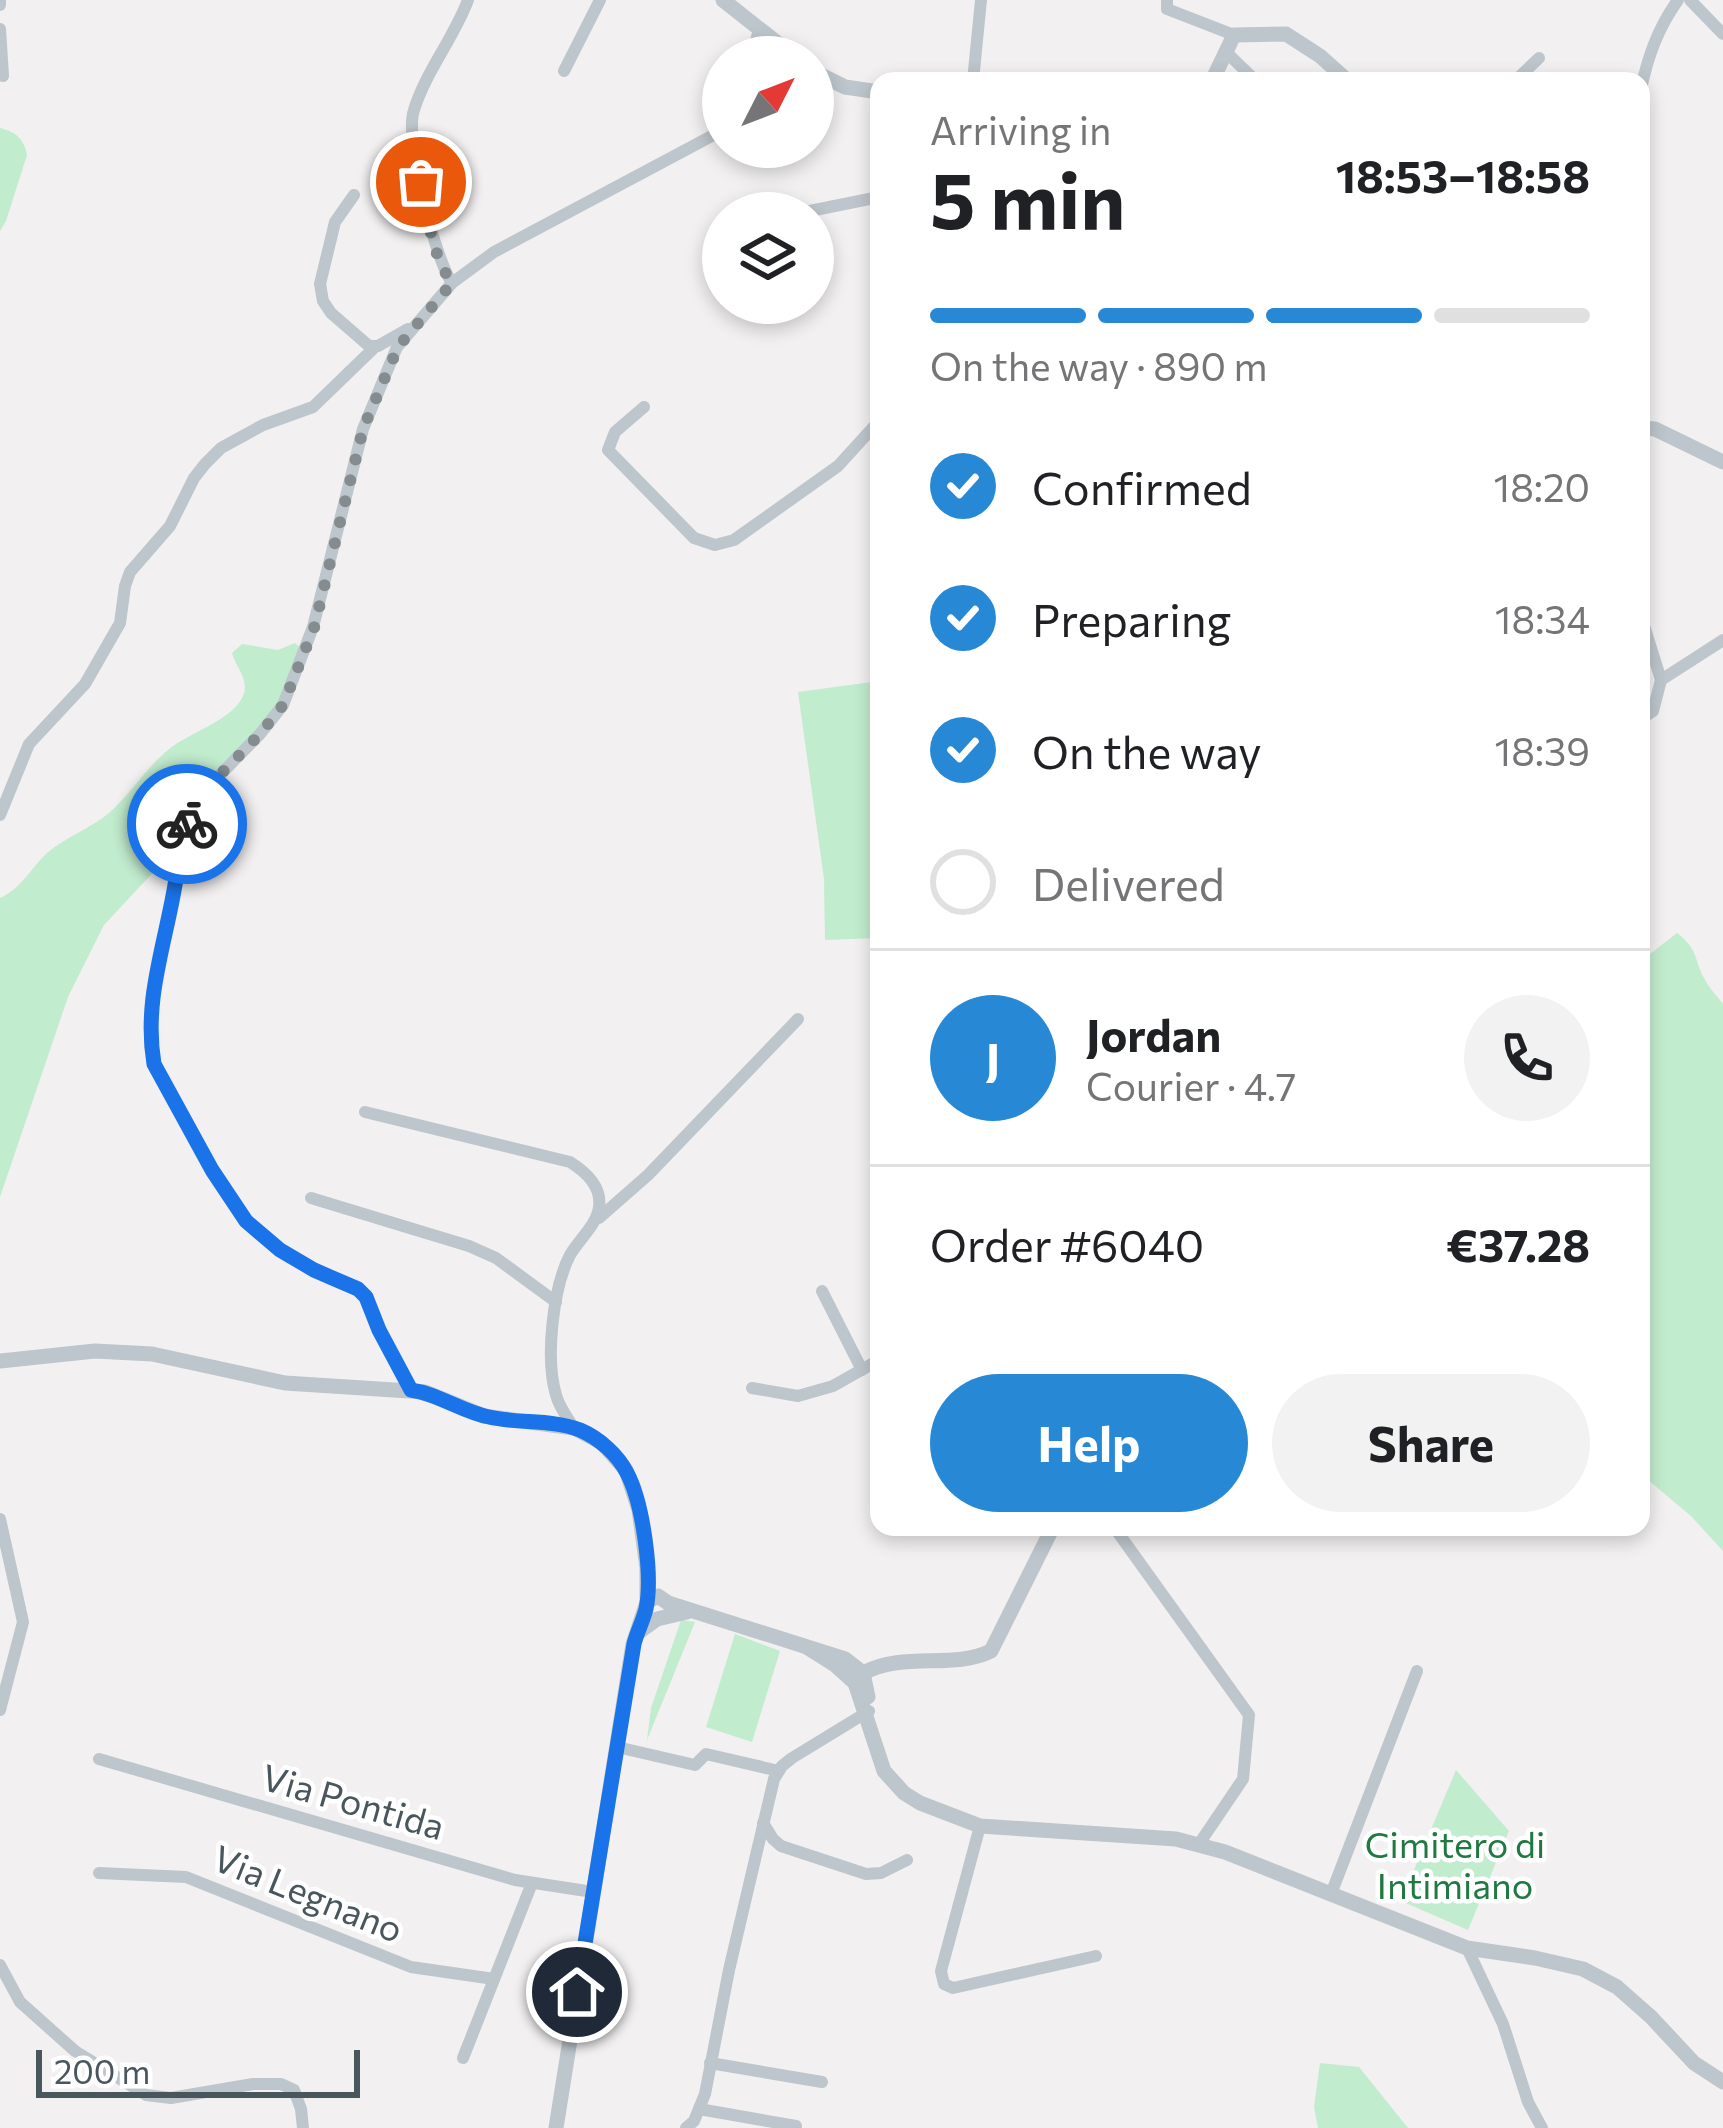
<!DOCTYPE html>
<meta charset="utf-8">
<style>
:root{--surface:#fff;--page:#f2f2f2;--text:#202124;--muted:#757577;--line:#e0e0e0;--accent:#2788d5}
body{margin:0;font-family:Commissioner,sans-serif;background:var(--page);color:var(--text);height:100vh;display:flex;flex-direction:column;font-size:45px;white-space:nowrap}
*{box-sizing:border-box;margin:0}
p{font-size:39px;color:var(--muted)}
.icon{flex:none;width:66px;height:66px;fill:none;stroke:currentColor;stroke-width:2;stroke-linecap:round;stroke-linejoin:round}
.map{position:relative;flex:1;overflow:hidden}
.side{position:absolute;left:870px;top:72px;width:780px;height:1464px;display:flex;flex-direction:column;background:var(--surface);border-radius:24px;box-shadow:0 6px 18px #0003}
.side>*{flex:none}
.needle{width:78px;rotate:48deg}
.tools{position:absolute;left:702px;top:36px;display:grid;gap:24px}
.tools a{display:grid;place-items:center;width:132px;height:132px;border-radius:50%;background:var(--surface);box-shadow:0 6px 18px #0003;font-size:60px}
.scale{position:absolute;left:36px;bottom:30px;width:324px;box-sizing:border-box;padding-left:12px;border:6px solid #49565c;border-top:0;font-size:33px;line-height:42px;white-space:nowrap;color:#49565c;-webkit-text-stroke:9px #fff;paint-order:stroke}
.pin{position:absolute;display:grid;place-items:center;width:102px;height:102px;color:#fff;margin:-51px;border:6px solid #fff;border-radius:50%;box-shadow:0 3px 12px #0007}
.courier{position:absolute;display:grid;place-items:center;width:120px;height:120px;margin:-60px;border:9px solid #1a73e8;border-radius:50%;background:#fff;color:#222;box-shadow:0 3px 15px #0007}
.summary em{font-style:normal;font-weight:700}
.summary div{display:flex;flex-direction:column-reverse}
.summary{display:flex;align-items:center;justify-content:space-between;height:204px;padding:0 60px}
h1{font-size:78px;font-weight:700;line-height:90px}
.bar{display:grid;grid-template-columns:repeat(4,1fr);gap:18px 12px;align-content:center;height:144px;padding:0 60px}
.bar i{height:15px;border-radius:9px;background:var(--line)}
.bar .selected{background:var(--accent)}
.bar p{grid-column:span 4}
.line{display:flex;align-items:center;gap:30px;padding:0 60px;border-top:3px solid var(--line)}
.line div{flex:1}
.round{display:grid;place-items:center;flex:none;width:126px;height:126px;border-radius:63px;background:var(--page)}
ol{padding:0 60px;list-style:none}
li{display:flex;align-items:center;gap:36px;height:132px}
li p{margin-inline-start:auto}
li .icon{padding:12px;border-radius:50%;background:var(--accent);color:#fff;stroke-width:4}
li:last-child{color:var(--muted)}
li i{width:66px;height:66px;border:6px solid var(--line);border-radius:50%}
.primary-button{display:flex;gap:24px;margin-top:auto;padding:24px 60px}
.primary-button a{flex:1;height:138px;border-radius:72px;background:var(--accent);color:#fff;font-size:48px;font-weight:700;line-height:138px;text-align:center}
.primary-button a+a{background:var(--page);color:var(--text)}
.map>svg:first-child{display:block}
.green{fill:#c2ecce}
.lines{fill:none;stroke-linecap:round;stroke-linejoin:round}
.minor{stroke:#bdc6cc;stroke-width:12}
.tertiary{stroke:#bdc6cc;stroke-width:15}
.done{stroke:#848c90;stroke-width:12;stroke-dasharray:0 21.6}
.route{stroke:#1a73e8;stroke-width:15}
.labels{text-anchor:middle;stroke-width:9;stroke-linejoin:round;paint-order:stroke}
.street-label{font-size:36px;fill:#49565c;stroke:#fff}
.park-label{font-size:36px;fill:#1f7941;stroke:#fff}
</style>
<div class="map">
<svg width="1723" height="2128" viewBox="0 0 1723 2128">
<rect width="100%" height="100%" fill="#f2f0f0"/>
<g class="green">
<path d="M0 128C16 132 24 139 27 155L6 221 0 231Z"/>
<path d="M295 643 303 650 302 671 212 792 194 844 173 851 104 925 68 997 0 1197V898C21 889 31 868 47 853 67 836 92 828 110 812 131 793 146 768 168 750 188 733 233 720 243 696 250 680 236 668 232 653L242 644 278 650Z"/>
<path d="M879 681V938L825 940 824 879 798 692Z"/>
<path d="M1677 933C1699 950 1693 957 1704 978 1708 987 1717 996 1723 1004V1551L1691 1516 1641 1474V961Z"/>
<path d="M681 1620 695 1622 647 1740 651 1708Z"/>
<path d="M735 1634 780 1651 752 1742 706 1727Z"/>
<path d="M1456 1770 1509 1831 1468 1930 1401 1901Z"/>
<path d="M1320 2063 1359 2067 1408 2128H1318L1314 2107Z"/>
</g>
<g class="lines">
<g class="minor">
<path d="M1167 0V9L1234 35"/>
<path d="M1690 0 1723 34"/>
<path d="M0 5V0"/>
<path d="M0 29 3 76"/>
<path d="M1226 52 1256 81"/>
<path d="M752 57 759 29"/>
<path d="M564 71 600 0"/>
<path d="M973 81 981 0"/>
<path d="M1515 81 1539 58"/>
<path d="M1641 89C1648 56 1658 28 1678 0"/>
<path d="M354 195 335 222 320 284 323 301 331 313 369 346H378L408 329"/>
<path d="M800 213 879 197"/>
<path d="M717 253 723 250"/>
<path d="M452 283C435 259 404 138 414 110 426 71 454 38 468 0"/>
<path d="M644 407 615 432 608 450 694 538 715 545 734 540 838 466 879 421"/>
<path d="M1641 616 1661 680 1653 711 1641 719"/>
<path d="M1661 680 1723 640"/>
<path d="M0 815 29 744 85 684 120 623 125 586 130 572 170 526 194 478 205 464 221 448 263 425 313 407 376 346"/>
<path d="M365 1112 570 1162C586 1172 602 1187 599 1207 597 1225 579 1239 570 1255 553 1288 545 1358 556 1395 559 1407 567 1417 574 1428"/>
<path d="M311 1198 469 1246 496 1258 556 1302"/>
<path d="M599 1218 648 1175 798 1019"/>
<path d="M822 1291 862 1370"/>
<path d="M752 1388 798 1396 833 1386 879 1360"/>
<path d="M411 1390 379 1330 366 1297 359 1289 314 1270 280 1250 246 1221 212 1170 155 1064 150 1040 151 1001 176 879 180 840 191 814 209 786 260 734 283 705 313 627 363 429 397 347 452 283 494 252 723 130"/>
<path d="M0 1519 23 1622 0 1710"/>
<path d="M1114 1527 1249 1715 1243 1779 1199 1844"/>
<path d="M617 1747 695 1765 706 1754 779 1771"/>
<path d="M99 1759 515 1880 593 1892"/>
<path d="M763 1823 773 1839 781 1846 866 1874 881 1873 907 1860"/>
<path d="M980 1826 941 1971 944 1984 953 1988 1096 1956"/>
<path d="M99 1873 186 1877 411 1967 494 1979"/>
<path d="M1331 1894 1417 1671"/>
<path d="M1467 1948 1503 2024 1528 2102 1542 2128"/>
<path d="M0 1965 20 2002 75 2051 146 2095 171 2098 253 2084H281L294 2090 301 2109 303 2128"/>
<path d="M463 2058 532 1883"/>
<path d="M710 2063 822 2082"/>
<path d="M699 2109 796 2126"/>
<path d="M686 2128 694 2121 705 2094 729 1970 774 1779 782 1766 792 1758 869 1711"/>
</g>
<g class="tertiary">
<path d="M723 0 795 57"/>
<path d="M813 71 845 87 879 92"/>
<path d="M1212 81 1234 35 1286 34 1320 56 1348 81"/>
<path d="M1641 428 1655 429 1723 462"/>
<path d="M0 1361 95 1351 152 1354 285 1383 425 1392 484 1416 574 1428 602 1443 626 1470 639 1510 647 1568V1602"/>
<path d="M639 1632 657 1619 687 1612"/>
<path d="M808 1648 835 1665 855 1683 884 1771 904 1793 920 1803 980 1826 1176 1839 1225 1852 1467 1948 1535 1958 1583 1969 1617 1987 1651 2017 1694 2063 1723 2082"/>
<path d="M863 1673C905 1651 952 1670 991 1651L1053 1527"/>
<path d="M556 2128 633 1644 647 1602 658 1596 668 1603 845 1659 863 1673 868 1697"/>
</g>
</g>
<g class="lines">
<path class="done" d="M187 824 209 786 260 734 283 705 314 628 363 429 398 347 452 283C431 254 428 216 421 182"/>
<path class="route" d="M187 824C178 843 179 860 176 879 166 943 143 999 154 1064L212 1170 246 1221 280 1250 314 1270 358 1289 366 1297 379 1330 411 1390C439 1394 462 1412 489 1417 519 1424 552 1419 580 1430 599 1438 618 1455 627 1473 643 1503 653 1576 646 1609 643 1621 637 1632 634 1644L577 1992"/>
</g>
<g class="labels">
<g class="street-label">
<text transform="translate(353 1802) rotate(16)" y="13">Via Pontida</text>
<text transform="translate(308 1894) rotate(22)" y="13">Via Legnano</text>
</g>
<g class="park-label">
<text x="1455" y="1858">Cimitero di<tspan x="1455" dy="41">Intimiano</tspan></text>
</g>
</g>
</svg>
<div class="tools">
<a><svg class="needle" viewBox="-14 -14 28 28"><path d="M0-13l5 13h-10z" fill="#e53935"/><path d="M0 13l5-13h-10z" fill="#757577"/></svg></a>
<a><svg class="icon" aria-label="layers" viewBox="0 0 24 24"><path d="M12 4l9 5-9 5-9-5zM3 14l9 5 9-5"/></svg></a>
</div>
<div class="scale">200 m</div>
<div class="pin" style="left:421px;top:182px;background:#ea580c"><svg class="icon" aria-label="bag" viewBox="0 0 24 24"><path d="M5 8h14l-1 12H6zM9 8a3 3 0 0 1 6 0"/></svg></div>
<div class="pin" style="left:577px;top:1992px;background:#1f2937"><svg class="icon" aria-label="home" viewBox="0 0 24 24"><path d="M3 11l9-7 9 7M6 9v11h12V9"/></svg></div>
<div class="courier" style="left:187px;top:824px"><svg class="icon" aria-label="bike" viewBox="0 0 24 24"><circle cx="6" cy="16" r="4"/><circle cx="18" cy="16" r="4"/><path d="M6 16l4-8h5l3 8M10 8l3 8H6M13 5h3"/></svg></div>
<section class="side">
<div class="summary"><div><h1>5 min</h1><p>Arriving in</p></div><em>18:53–18:58</em></div>
<div class="bar"><i class="selected"></i><i class="selected"></i><i class="selected"></i><i></i><p>On the way · 890 m</p></div>
<ol>
<li><svg class="icon" aria-label="check" viewBox="0 0 24 24"><path d="M5 12l5 5 9-10"/></svg>Confirmed<p>18:20</p></li>
<li><svg class="icon" aria-label="check" viewBox="0 0 24 24"><path d="M5 12l5 5 9-10"/></svg>Preparing<p>18:34</p></li>
<li><svg class="icon" aria-label="check" viewBox="0 0 24 24"><path d="M5 12l5 5 9-10"/></svg>On the way<p>18:39</p></li>
<li><i></i>Delivered</li>
</ol>
<div class="line" style="height:216px"><b class="round" style="background:var(--accent);color:#fff">J</b><div><b>Jordan</b><p>Courier · 4.7</p></div><a class="round"><svg class="icon" aria-label="phone" viewBox="0 0 24 24"><path d="M5 4h4l2 5-3 2q2 4 5 5l2-3 5 2v4C11 20 4 13 5 4z"/></svg></a></div>
<div class="line" style="height:156px"><div>Order #6040</div><b>€37.28</b></div>
<div class="primary-button"><a>Help</a><a>Share</a></div>
</section>
</div>
